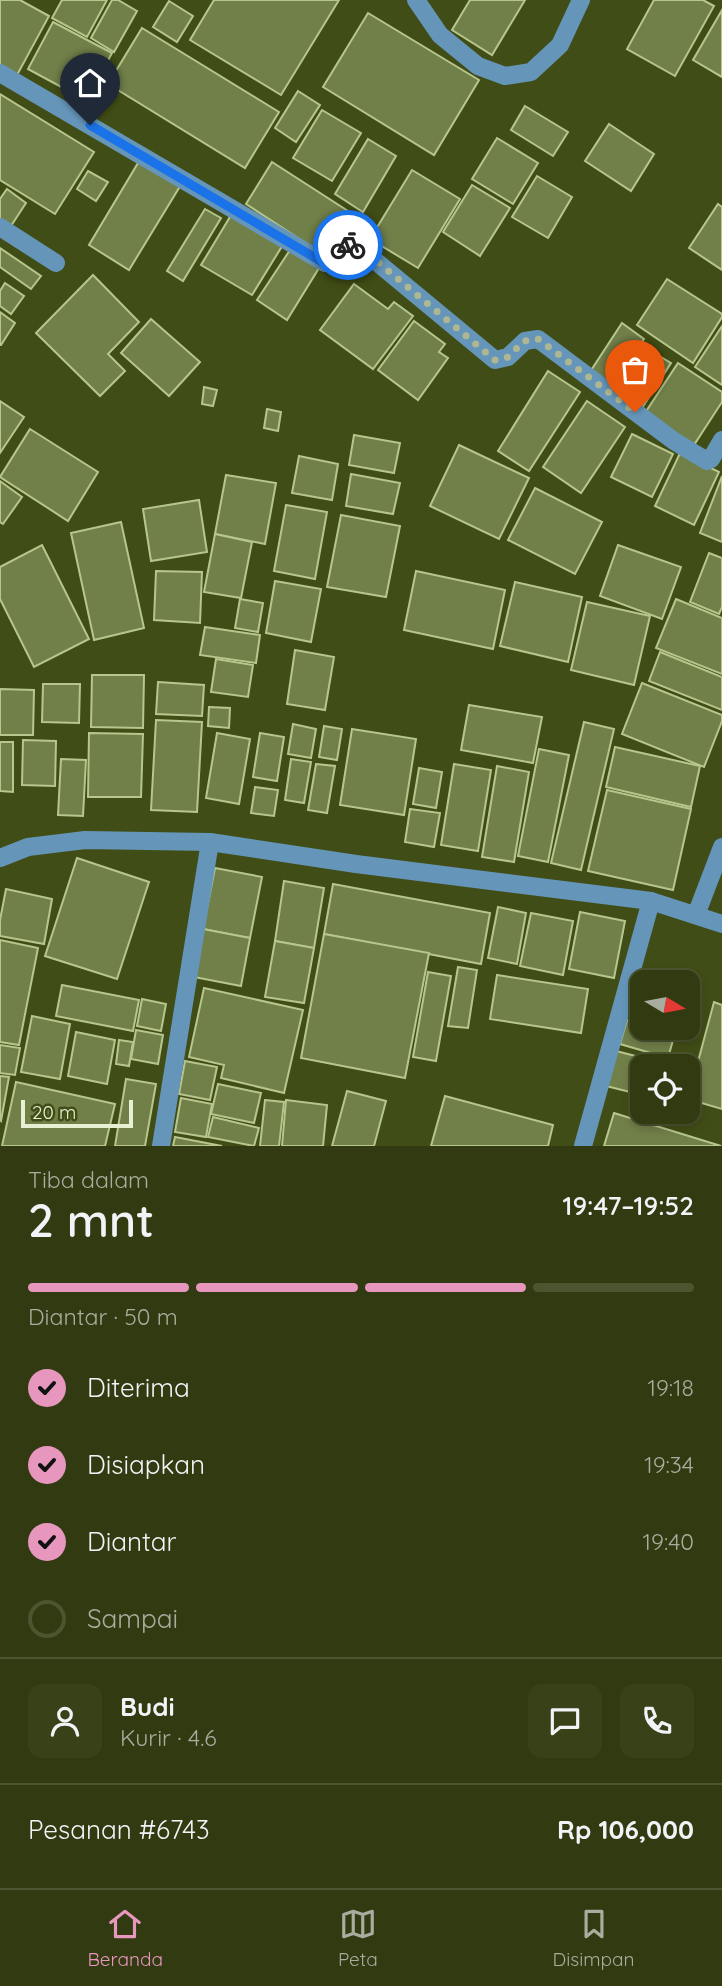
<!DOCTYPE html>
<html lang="id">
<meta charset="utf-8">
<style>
:root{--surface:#313a10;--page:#394119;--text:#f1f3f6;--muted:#a8ad9f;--line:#4c5430;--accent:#e797bd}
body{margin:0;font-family:Quicksand,sans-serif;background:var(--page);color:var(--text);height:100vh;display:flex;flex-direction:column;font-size:26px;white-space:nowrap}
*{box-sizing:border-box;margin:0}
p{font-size:23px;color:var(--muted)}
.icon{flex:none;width:38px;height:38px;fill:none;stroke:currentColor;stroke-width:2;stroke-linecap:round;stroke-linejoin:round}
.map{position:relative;height:1146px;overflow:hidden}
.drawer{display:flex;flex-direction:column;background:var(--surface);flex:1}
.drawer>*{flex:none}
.needle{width:46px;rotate:100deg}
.buttons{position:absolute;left:630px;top:970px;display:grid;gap:14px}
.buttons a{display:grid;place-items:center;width:70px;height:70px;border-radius:14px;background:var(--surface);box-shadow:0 4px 10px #0003,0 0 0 2px var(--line);font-size:35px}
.scale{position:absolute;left:21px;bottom:18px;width:112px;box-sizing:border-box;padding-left:7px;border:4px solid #e8f0d3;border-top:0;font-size:19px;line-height:24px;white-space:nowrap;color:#e8f0d3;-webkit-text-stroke:5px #414d16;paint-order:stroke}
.pin{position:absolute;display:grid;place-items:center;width:60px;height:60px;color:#fff;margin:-72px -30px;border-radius:50% 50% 50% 0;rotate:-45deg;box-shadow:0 0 7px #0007}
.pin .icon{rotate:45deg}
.courier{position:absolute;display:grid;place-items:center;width:70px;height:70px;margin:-35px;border:5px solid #1a73e8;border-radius:50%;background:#fff;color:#222;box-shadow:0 2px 9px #0007}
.head em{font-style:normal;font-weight:600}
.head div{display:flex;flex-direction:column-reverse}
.head{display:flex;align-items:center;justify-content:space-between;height:119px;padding:0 28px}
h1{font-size:46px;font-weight:600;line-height:52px}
.bar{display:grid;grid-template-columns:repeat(4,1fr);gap:10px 7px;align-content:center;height:84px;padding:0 28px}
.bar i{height:9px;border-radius:5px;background:var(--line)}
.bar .current{background:var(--accent)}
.bar p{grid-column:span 4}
.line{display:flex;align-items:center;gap:18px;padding:0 28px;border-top:2px solid var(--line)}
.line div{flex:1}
.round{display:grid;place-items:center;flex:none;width:74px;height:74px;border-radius:14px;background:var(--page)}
ol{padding:0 28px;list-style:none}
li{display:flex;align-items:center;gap:21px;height:77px}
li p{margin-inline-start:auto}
li .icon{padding:7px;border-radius:50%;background:var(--accent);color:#111;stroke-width:4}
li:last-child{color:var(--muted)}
li i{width:38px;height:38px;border:4px solid var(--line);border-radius:50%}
.menu{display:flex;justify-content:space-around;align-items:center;height:98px;border-top:2px solid var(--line);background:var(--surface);font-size:19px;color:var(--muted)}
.menu a{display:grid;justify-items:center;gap:4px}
.menu .current{color:var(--accent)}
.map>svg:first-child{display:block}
.building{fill:#717f49;stroke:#b6c68d;stroke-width:2}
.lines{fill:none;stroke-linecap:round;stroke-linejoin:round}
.minor{stroke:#6596ba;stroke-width:18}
.done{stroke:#aeb791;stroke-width:7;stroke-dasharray:0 12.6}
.route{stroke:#1a73e8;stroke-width:9}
</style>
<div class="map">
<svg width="722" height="1146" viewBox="0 0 722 1146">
<rect width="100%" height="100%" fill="#414d16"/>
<g class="building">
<path d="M0 0H20L49 16 16 77 0 68Z"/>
<path d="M62 0H107L87 37 52 18Z"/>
<path d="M112 0H118L137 11 114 52 91 38Z"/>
<path d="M214 0H339L281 95 190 40Z"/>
<path d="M470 0H525L492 55 452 30Z"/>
<path d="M654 0H703L714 6 675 76 627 49Z"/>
<path d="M169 1 193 16 177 42 153 27Z"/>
<path d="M722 10V77L693 60Z"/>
<path d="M368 13 479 80 434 155 323 87Z"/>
<path d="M53 22 112 53 87 101 28 69Z"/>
<path d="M142 28 279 112 245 168 108 84Z"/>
<path d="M298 91 320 105 296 142 275 128Z"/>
<path d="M0 94 94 152 55 214 0 180Z"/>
<path d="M525 106 568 132 553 156 511 130Z"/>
<path d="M322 110 361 133 332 181 293 158Z"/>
<path d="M609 124 654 154 631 191 585 161Z"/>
<path d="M497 138 538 163 513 204 472 179Z"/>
<path d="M368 139 396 156 363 212 335 194Z"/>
<path d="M141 158 182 183 129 270 89 245Z"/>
<path d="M272 162 348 211 321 253 246 204Z"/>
<path d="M412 170 460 199 418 268 370 239Z"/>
<path d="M88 171 108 182 96 201 77 189Z"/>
<path d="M537 176 572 197 548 238 512 217Z"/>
<path d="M472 185 510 208 480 256 443 232Z"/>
<path d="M7 189 26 203 11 226 0 220V199Z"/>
<path d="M718 204 722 207V270L689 248Z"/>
<path d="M205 209 221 218 183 281 167 271Z"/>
<path d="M233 212 284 243 252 295 201 265Z"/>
<path d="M0 248 41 276 31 289 0 267Z"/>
<path d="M290 250 319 268 287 320 257 300Z"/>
<path d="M93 275 139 322 108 354 125 371 100 396 36 333Z"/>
<path d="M667 279 722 314V317L693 363 637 325Z"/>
<path d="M5 283 24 296 11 314 0 306V291Z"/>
<path d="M354 284 388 309 394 302 413 316 373 369 320 330Z"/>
<path d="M0 312 15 323 1 345H0Z"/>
<path d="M151 319 200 362 169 396 121 353Z"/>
<path d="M414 321 445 344 439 352 448 358 418 400 378 370Z"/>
<path d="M622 323 644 339 610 390 588 375Z"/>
<path d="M722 326V385L695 367Z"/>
<path d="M644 347 671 363 642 408 616 390Z"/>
<path d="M678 363 722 392V402L692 448 643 416Z"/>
<path d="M548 371 580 392 529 471 498 451Z"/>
<path d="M204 387 217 390 213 406 202 404Z"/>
<path d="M0 401 24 417 0 453Z"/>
<path d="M587 401 625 427 581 493 543 467Z"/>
<path d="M267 409 281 412 278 431 264 428Z"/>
<path d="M30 429 98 472 68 521 0 477Z"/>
<path d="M632 434 673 454 652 497 611 477Z"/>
<path d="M354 435 400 443 394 473 349 465Z"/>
<path d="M459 445 529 478 499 539 430 506Z"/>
<path d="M680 453 719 472 694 525 655 506Z"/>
<path d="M299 456 338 464 332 500 292 493Z"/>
<path d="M351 474 400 483 393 514 346 506Z"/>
<path d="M226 475 276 483 265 544 215 534Z"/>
<path d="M722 476V542L700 533Z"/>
<path d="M0 481 22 497 3 524 0 522Z"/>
<path d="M535 488 602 522 575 574 508 540Z"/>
<path d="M199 500 207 552 151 561 143 509Z"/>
<path d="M286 505 327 512 315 579 274 571Z"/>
<path d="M341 515 400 526 386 597 327 587Z"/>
<path d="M121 522 144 628 94 640 71 533Z"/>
<path d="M215 534 252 542 241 598 204 592Z"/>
<path d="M42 545 89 639 34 667 0 599V567Z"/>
<path d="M618 545 681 567 662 619 600 596Z"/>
<path d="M709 553 722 558V607L719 614 690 602Z"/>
<path d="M156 571 202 572 200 623 154 620Z"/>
<path d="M416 571 505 590 493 649 404 630Z"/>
<path d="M275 581 321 589 311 642 266 633Z"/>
<path d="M515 582 582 597 568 662 500 646Z"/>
<path d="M240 599 263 603 258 632 235 628Z"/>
<path d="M676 599 722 618V674L656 648Z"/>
<path d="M587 602 650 616 634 685 571 670Z"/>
<path d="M205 627 260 635 256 663 200 655Z"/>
<path d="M295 650 334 657 325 710 287 704Z"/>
<path d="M660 652 722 677V710L649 681Z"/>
<path d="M216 659 253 665 248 697 211 692Z"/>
<path d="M92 675H144L143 728 91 727Z"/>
<path d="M158 682 204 685 202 716 156 714Z"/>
<path d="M642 683 722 715V721L704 767 622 734Z"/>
<path d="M43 684H80L79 723 42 722Z"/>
<path d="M0 689 34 690 33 735H0Z"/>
<path d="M469 705 542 717 533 763 461 750Z"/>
<path d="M209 707 230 708 229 728 208 726Z"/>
<path d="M156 720 202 722 197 812 151 810Z"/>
<path d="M584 722 614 729 581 870 551 863Z"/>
<path d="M293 724 316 729 311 758 288 754Z"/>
<path d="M324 726 342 729 337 760 319 757Z"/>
<path d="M352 729 416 739 404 815 340 805Z"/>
<path d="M89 733 143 734 141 797H88Z"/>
<path d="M217 733 250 739 239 804 206 798Z"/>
<path d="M260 733 284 737 277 781 253 777Z"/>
<path d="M23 740 56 741 55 786 22 785Z"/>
<path d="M0 742H13V792L0 791Z"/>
<path d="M615 747 700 766 691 807 606 787Z"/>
<path d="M539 749 569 755 548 862 518 856Z"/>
<path d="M61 759 86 760 83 816 58 815Z"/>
<path d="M291 759 311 762 304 803 285 800Z"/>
<path d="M316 764 335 766 327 813 308 810Z"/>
<path d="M454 764 491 770 478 851 441 845Z"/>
<path d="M497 766 529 772 514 862 482 857Z"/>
<path d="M419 768 442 772 436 808 413 804Z"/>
<path d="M255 787 278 790 274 816 251 813Z"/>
<path d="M607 790 691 809 673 890 588 871Z"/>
<path d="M410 809 440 813 434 847 405 842Z"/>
<path d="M77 858 149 882 117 979 45 956Z"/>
<path d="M215 868 262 877 250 938 203 929Z"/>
<path d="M284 881 324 888 314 948 275 941Z"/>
<path d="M333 884 490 913 481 964 324 934Z"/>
<path d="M6 889 52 899 44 944 0 936V920Z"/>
<path d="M498 907 526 913 517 964 488 958Z"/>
<path d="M580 912 625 921 614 978 569 969Z"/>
<path d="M531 913 573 921 563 975 520 966Z"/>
<path d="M203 929 250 938 241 986 194 977Z"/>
<path d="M324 934 429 953 405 1078 301 1058Z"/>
<path d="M0 940 38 948 19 1045 0 1042Z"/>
<path d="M275 941 314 948 304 1003 265 997Z"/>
<path d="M458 967 477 970 468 1028 448 1026Z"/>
<path d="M428 972 451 976 436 1061 413 1057Z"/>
<path d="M497 975 588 989 581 1033 490 1019Z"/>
<path d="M62 985 139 1000 133 1031 56 1016Z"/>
<path d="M204 988 303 1010 284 1093 221 1078 224 1065 189 1057Z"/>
<path d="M142 999 166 1004 161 1031 137 1026Z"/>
<path d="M714 1002 722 1005V1109L688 1099Z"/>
<path d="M32 1016 70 1024 60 1079 21 1072Z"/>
<path d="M627 1020 642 1024V1027H654L675 1033 668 1058 620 1044Z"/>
<path d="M136 1030 163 1035 158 1064 131 1059Z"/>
<path d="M76 1032 115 1040 107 1084 68 1076Z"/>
<path d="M119 1040 133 1042 129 1066 116 1064Z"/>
<path d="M0 1045 20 1048 15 1075 0 1073Z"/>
<path d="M616 1051 663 1063 662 1066H642V1095L606 1086Z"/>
<path d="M185 1061 217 1067 210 1100 179 1094Z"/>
<path d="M0 1076 9 1077 1 1121 0 1120Z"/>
<path d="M126 1079 156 1084 145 1146H115Z"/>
<path d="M16 1082 115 1104 105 1146H2Z"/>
<path d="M218 1084 261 1093 254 1123 211 1114Z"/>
<path d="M347 1091 386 1101 374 1146H332Z"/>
<path d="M445 1096 553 1125 548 1146H431Z"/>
<path d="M181 1098 212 1104 206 1137 175 1132Z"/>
<path d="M265 1100 284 1102 279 1146H260Z"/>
<path d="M286 1100 327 1105 323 1146H282Z"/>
<path d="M614 1113 721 1146H604Z"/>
<path d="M213 1117 259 1128 254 1146 208 1137Z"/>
<path d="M175 1137 222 1146H173Z"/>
</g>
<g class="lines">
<g class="minor">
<path d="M416 0 440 35 478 66 505 76 531 72 560 45 581 0"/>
<path d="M0 73 325 263H329L347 245 355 244 495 360 508 357 525 341 538 339 674 441 707 461 711 459 722 440"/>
<path d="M0 227 56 263"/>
<path d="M0 858 28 847 85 840 210 842 356 864 651 901 722 924"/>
<path d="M696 915 722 847"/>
<path d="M161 1146 210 842"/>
<path d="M583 1146 651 901"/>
</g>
</g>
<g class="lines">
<path class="done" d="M348 245 355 244 361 248 495 360 508 357 524 341 538 339 635 412"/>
<path class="route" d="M90 125 324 263 329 264 348 245"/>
</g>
</svg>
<div class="buttons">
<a><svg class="needle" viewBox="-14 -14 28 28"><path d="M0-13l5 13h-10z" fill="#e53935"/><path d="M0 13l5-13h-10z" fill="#a8ad9f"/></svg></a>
<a><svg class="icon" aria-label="locate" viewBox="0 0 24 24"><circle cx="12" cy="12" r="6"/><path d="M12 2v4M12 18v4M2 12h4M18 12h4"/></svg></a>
</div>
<div class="scale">20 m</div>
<div class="pin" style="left:635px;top:412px;background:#ea580c"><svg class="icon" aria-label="bag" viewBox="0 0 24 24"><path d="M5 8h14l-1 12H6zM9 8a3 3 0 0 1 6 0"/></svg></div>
<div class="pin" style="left:90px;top:125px;background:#1f2937"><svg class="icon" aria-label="home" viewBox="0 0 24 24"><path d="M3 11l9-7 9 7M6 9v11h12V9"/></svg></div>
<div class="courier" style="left:348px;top:245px"><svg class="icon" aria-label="bike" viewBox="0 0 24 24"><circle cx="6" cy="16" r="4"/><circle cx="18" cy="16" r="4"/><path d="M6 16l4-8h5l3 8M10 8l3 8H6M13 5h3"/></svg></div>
</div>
<section class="drawer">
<div class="head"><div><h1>2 mnt</h1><p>Tiba dalam</p></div><em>19:47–19:52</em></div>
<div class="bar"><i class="current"></i><i class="current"></i><i class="current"></i><i></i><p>Diantar · 50 m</p></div>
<ol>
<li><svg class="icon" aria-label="check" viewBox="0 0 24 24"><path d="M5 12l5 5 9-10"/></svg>Diterima<p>19:18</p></li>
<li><svg class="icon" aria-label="check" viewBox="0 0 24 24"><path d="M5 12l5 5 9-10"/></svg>Disiapkan<p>19:34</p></li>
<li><svg class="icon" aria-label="check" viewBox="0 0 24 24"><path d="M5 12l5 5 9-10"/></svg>Diantar<p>19:40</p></li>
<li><i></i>Sampai</li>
</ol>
<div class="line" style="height:126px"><a class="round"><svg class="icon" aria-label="person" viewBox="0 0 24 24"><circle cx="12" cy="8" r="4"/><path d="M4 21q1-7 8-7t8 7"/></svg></a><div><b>Budi</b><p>Kurir · 4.6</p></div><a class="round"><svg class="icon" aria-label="chat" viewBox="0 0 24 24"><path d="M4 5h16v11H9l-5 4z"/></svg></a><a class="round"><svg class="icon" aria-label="phone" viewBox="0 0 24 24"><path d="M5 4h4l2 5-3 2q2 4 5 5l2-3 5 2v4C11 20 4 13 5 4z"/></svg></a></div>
<div class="line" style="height:91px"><div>Pesanan #6743</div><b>Rp 106,000</b></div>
</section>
<nav class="menu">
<a class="current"><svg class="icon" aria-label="home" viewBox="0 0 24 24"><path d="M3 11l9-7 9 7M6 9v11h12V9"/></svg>Beranda</a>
<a><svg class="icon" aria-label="map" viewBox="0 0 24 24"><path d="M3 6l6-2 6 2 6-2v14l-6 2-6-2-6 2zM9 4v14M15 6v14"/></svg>Peta</a>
<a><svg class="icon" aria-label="saved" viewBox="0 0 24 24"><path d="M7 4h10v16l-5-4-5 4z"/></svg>Disimpan</a>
</nav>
